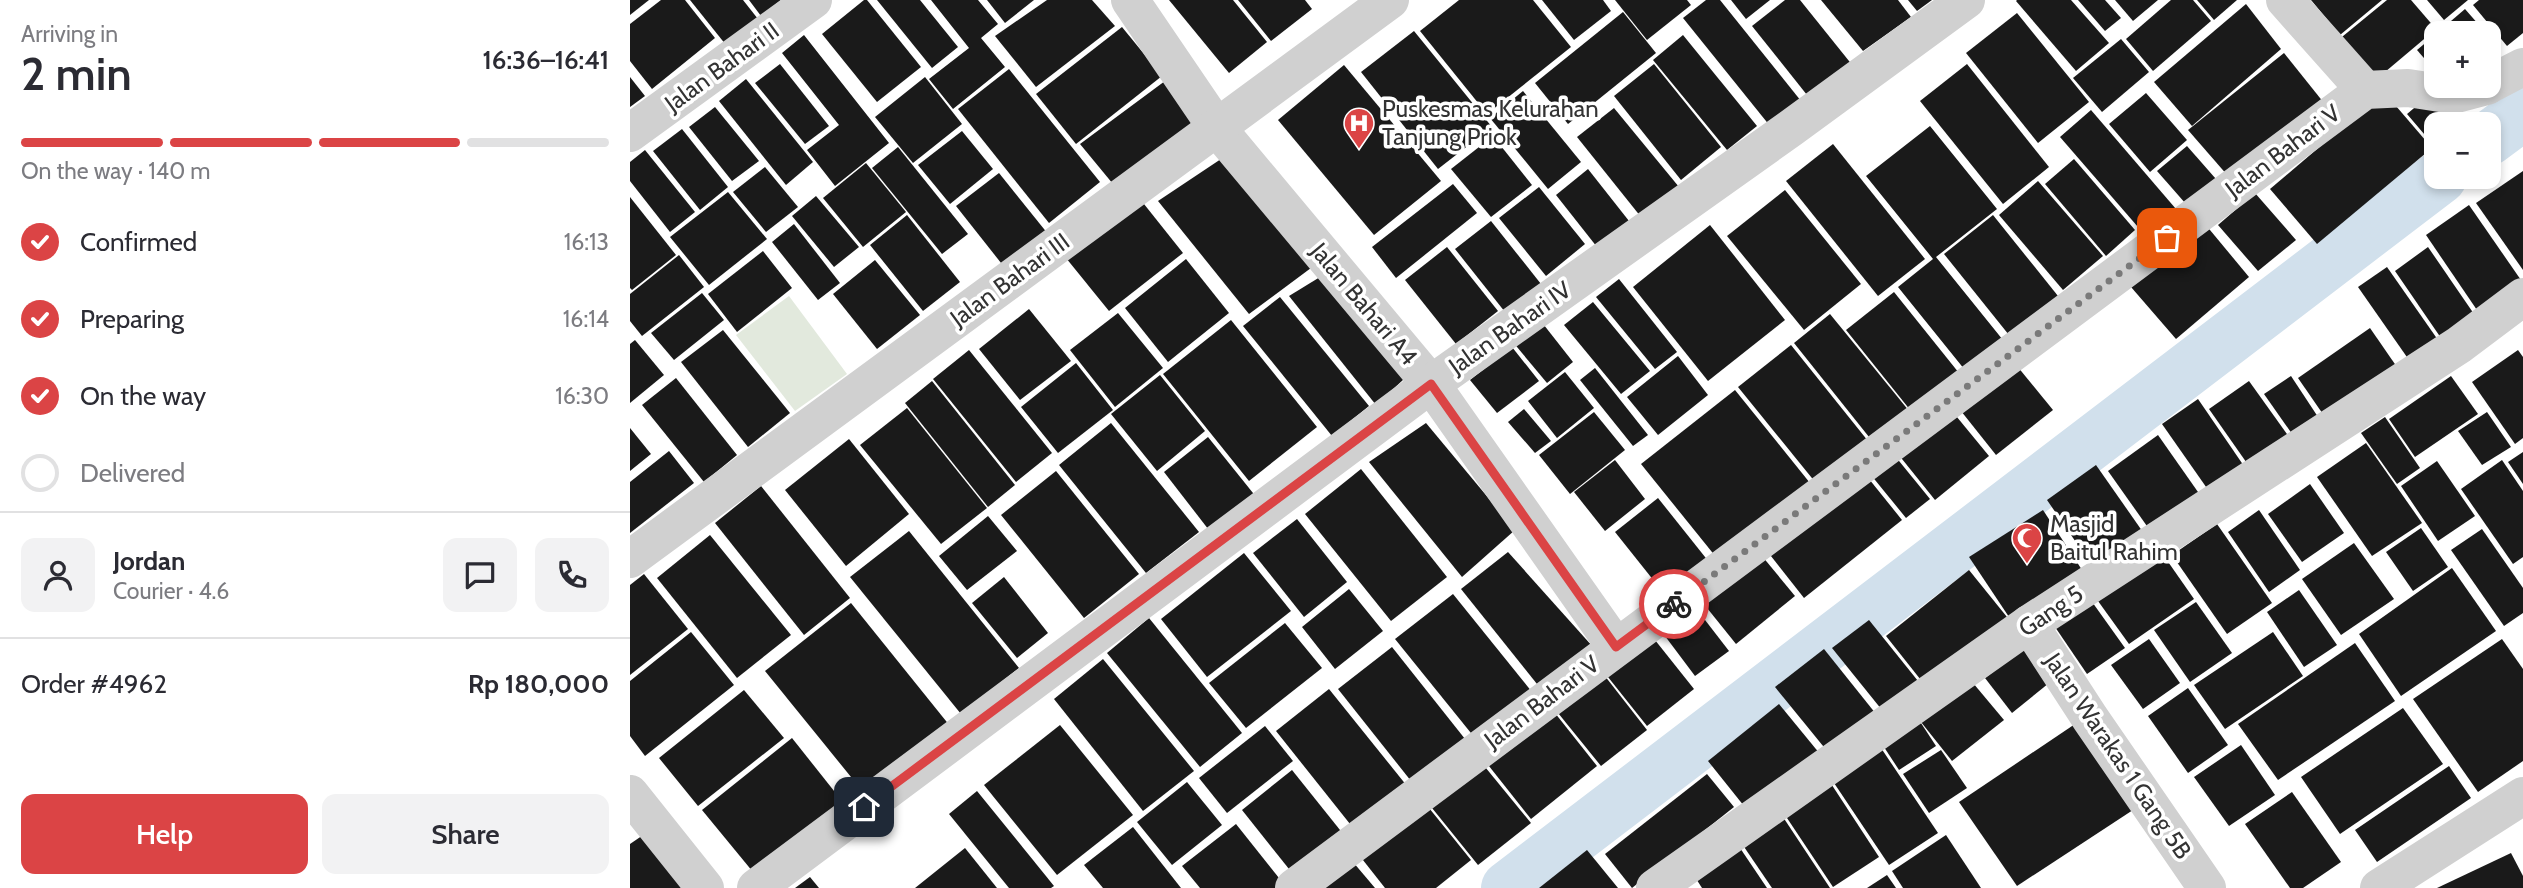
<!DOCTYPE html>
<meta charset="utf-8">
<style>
:root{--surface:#fff;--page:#f2f2f3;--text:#2b2b33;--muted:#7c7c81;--line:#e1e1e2;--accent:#db4445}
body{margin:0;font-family:Cabin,sans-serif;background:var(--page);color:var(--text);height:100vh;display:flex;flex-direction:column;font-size:26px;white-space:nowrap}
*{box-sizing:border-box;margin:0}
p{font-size:23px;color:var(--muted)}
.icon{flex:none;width:38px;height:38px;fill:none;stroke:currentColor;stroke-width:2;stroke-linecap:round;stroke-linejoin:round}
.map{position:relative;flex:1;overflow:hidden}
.sheet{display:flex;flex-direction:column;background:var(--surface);width:630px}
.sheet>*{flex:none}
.fabs{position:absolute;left:1794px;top:21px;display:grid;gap:14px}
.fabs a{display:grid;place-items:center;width:77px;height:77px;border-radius:14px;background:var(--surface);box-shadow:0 4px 10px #0003;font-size:35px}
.pin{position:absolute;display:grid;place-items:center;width:60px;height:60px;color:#fff;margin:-30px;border-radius:14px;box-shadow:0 4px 10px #0006}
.courier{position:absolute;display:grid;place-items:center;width:70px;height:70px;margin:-35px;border:5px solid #db4445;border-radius:50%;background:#fff;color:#222;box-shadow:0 2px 9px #0007}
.headline em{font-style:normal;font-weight:600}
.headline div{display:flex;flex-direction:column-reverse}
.headline{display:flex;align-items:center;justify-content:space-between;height:119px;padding:0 21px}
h1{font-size:46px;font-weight:600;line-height:52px}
.bar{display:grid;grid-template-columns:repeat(4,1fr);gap:10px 7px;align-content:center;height:84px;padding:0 21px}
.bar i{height:9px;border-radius:5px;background:var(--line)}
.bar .current{background:var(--accent)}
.bar p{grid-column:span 4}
.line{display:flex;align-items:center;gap:18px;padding:0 21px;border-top:2px solid var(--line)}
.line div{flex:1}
.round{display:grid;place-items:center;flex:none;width:74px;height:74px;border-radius:14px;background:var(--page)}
ol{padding:0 21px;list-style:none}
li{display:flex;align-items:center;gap:21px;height:77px}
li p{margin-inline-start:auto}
li .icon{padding:7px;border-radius:50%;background:var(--accent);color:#fff;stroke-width:4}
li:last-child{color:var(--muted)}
li i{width:38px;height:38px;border:4px solid var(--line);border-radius:50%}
.cta{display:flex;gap:14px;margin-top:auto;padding:14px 21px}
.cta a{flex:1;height:80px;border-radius:14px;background:var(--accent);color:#fff;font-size:28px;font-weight:600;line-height:80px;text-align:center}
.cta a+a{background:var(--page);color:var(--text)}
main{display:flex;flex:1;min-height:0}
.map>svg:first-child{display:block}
.green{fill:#e2e9dd}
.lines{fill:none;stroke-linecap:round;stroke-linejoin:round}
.canal{stroke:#d1e0ec;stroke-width:54}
.building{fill:#1a1a1a}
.minor{stroke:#d0d0d0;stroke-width:38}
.done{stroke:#7a7a7a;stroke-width:7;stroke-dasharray:0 12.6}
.route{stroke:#db4445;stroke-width:9}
.labels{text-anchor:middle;stroke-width:7;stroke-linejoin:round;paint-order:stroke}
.street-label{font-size:24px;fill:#333;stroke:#fff}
.poi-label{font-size:24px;fill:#333;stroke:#fff;text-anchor:start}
</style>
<main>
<section class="sheet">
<div class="headline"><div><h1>2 min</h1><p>Arriving in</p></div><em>16:36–16:41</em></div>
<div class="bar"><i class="current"></i><i class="current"></i><i class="current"></i><i></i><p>On the way · 140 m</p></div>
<ol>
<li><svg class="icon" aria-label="check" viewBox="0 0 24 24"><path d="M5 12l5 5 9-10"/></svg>Confirmed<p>16:13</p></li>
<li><svg class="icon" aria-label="check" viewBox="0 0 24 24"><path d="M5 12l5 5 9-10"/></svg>Preparing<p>16:14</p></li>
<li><svg class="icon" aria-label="check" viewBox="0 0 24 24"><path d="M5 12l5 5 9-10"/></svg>On the way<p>16:30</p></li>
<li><i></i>Delivered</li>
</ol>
<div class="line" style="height:126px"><a class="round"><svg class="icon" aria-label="person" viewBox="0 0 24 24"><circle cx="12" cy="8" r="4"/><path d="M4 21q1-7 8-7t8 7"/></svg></a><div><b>Jordan</b><p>Courier · 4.6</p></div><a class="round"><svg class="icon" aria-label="chat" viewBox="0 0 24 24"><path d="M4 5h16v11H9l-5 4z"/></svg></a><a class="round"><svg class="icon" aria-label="phone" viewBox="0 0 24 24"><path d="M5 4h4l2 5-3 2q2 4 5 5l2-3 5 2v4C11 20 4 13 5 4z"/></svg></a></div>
<div class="line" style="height:91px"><div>Order #4962</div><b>Rp 180,000</b></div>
<div class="cta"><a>Help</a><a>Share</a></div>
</section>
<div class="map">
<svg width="1893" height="888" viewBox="0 0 1893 888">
<rect width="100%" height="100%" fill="#fff"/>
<path class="green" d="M159 296 217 374 165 411 106 335Z"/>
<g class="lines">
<g class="canal">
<path d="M1858 139 1893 113"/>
<path d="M878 888 1810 177"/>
</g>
</g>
<g class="building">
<path d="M0 0H19L0 15Z"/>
<path d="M31 0H55L85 38 22 89 0 61V24Z"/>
<path d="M60 0H113L128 19 96 45Z"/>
<path d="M119 0H151L131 16Z"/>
<path d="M234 0H237L291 67 247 102 192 34Z"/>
<path d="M247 0H290L328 47 302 68Z"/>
<path d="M301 0H348L368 24 351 38 375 67 323 109 299 79 339 48Z"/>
<path d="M357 0H404L375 23Z"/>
<path d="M417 0H462L485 26 406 87 365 36Z"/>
<path d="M539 0H603L637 42 599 73Z"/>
<path d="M608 0H675L682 9 641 41Z"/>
<path d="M829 0H903L941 47 857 114 790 31Z"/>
<path d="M912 0H973L981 11 944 40Z"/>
<path d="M985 0H1057L1061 5 1017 40Z"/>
<path d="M1076 0H1090L1171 101 1140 126 1053 18Z"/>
<path d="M1101 0H1140L1116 19Z"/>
<path d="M1155 0H1170L1223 66 1181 100 1122 26Z"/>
<path d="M1191 0H1268L1281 17 1233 51Z"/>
<path d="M1278 0H1302L1287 11Z"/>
<path d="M1387 0H1441L1479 43 1446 71 1386 1Z"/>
<path d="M1448 0H1475L1491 18 1475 31Z"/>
<path d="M1485 0H1528L1503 21Z"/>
<path d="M1541 0H1563L1581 21 1523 71 1496 39Z"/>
<path d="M1567 0H1607L1584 20Z"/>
<path d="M1681 0H1752L1710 35Z"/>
<path d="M1757 0H1781L1806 29 1742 83 1707 41Z"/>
<path d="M1797 0H1838L1814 20Z"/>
<path d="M1849 0H1893V33L1877 46 1843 5Z"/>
<path d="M1616 4 1651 49 1562 126 1524 82Z"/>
<path d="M1835 9 1856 33H1807Z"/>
<path d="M993 12 1026 53 938 124 905 83Z"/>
<path d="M1387 13 1459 102 1408 143 1336 53Z"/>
<path d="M492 27 532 76 446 144 406 94Z"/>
<path d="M784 31 862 127 808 169 731 72Z"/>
<path d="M1806 34V72L1787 50Z"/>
<path d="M174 35 259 143 205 186 177 150 209 125 152 53Z"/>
<path d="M1053 35 1127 126 1097 150 1023 60Z"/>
<path d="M1858 37 1871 52 1858 62Z"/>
<path d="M1491 39 1519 72 1472 112 1443 78Z"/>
<path d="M1654 53 1698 108 1605 184 1558 130Z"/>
<path d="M150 64 199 126 175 144 125 83Z"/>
<path d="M1024 64 1091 147 1051 180 984 96Z"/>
<path d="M1337 64 1419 167 1373 204 1290 101Z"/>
<path d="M714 65 811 181 744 235 648 120Z"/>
<path d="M379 69 470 182 419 223 328 109Z"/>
<path d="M0 77 15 96 0 107Z"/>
<path d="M295 77 332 124 283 163 245 117Z"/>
<path d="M116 79 183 162 156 185 89 101Z"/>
<path d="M535 81 566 120 483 184 450 144Z"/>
<path d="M893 91 951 162 918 189 860 118Z"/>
<path d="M1754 92 1802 148 1687 244 1640 189Z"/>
<path d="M1516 93 1557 140 1520 172 1479 124Z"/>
<path d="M1802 93 1830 124H1806V148L1777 114Z"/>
<path d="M85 107 129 161 102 181 59 127Z"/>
<path d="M984 108 1049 187 1011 217 947 137Z"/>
<path d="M1461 110 1552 216 1521 242 1430 137Z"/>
<path d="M1300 126 1367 209 1306 257 1381 350 1343 380 1268 287 1303 259 1236 176Z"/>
<path d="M52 129 98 187 70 210 23 151Z"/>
<path d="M332 131 363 169 320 204 288 165Z"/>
<path d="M863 136 902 185 861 217 821 169Z"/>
<path d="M1203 144 1295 259 1248 296 1156 181Z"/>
<path d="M1557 146 1593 187 1563 212 1527 171Z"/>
<path d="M268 147 338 234 312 254 242 168Z"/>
<path d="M15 150 65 212 40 232 0 181V162Z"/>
<path d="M591 159 685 265 619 314 528 201Z"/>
<path d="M1444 159 1505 230 1476 256 1415 184Z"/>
<path d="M236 163 276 212 233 247 193 198Z"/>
<path d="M135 167 168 207 136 232 103 192Z"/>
<path d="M958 169 999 221 967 247 926 195Z"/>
<path d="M1893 171V270L1846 203Z"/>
<path d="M369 173 418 234 375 268 326 206Z"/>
<path d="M1408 181 1473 256 1433 290 1369 215Z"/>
<path d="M823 184 847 213 766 278 742 247Z"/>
<path d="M909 187 955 244 916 276 869 218Z"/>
<path d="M1155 190 1231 284 1174 330 1097 236Z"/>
<path d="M98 192 137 239 79 285 40 237Z"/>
<path d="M1625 193 1666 240 1628 271 1588 225Z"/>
<path d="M186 196 229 247 204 267 162 216Z"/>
<path d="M0 197 46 255 2 290 0 288Z"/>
<path d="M510 199 553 253 479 311 436 258Z"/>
<path d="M1839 205 1893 283 1849 313 1796 235Z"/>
<path d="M277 215 330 282 293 311 240 245Z"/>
<path d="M1363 215 1436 306 1387 345 1314 254Z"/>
<path d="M861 221 911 284 875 312 825 249Z"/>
<path d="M164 224 210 283 188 300 142 242Z"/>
<path d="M1575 224 1619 277 1546 339 1501 287Z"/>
<path d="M1080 225 1155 320 1078 381 1003 287Z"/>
<path d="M817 247 868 311 826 344 775 280Z"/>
<path d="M1798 247 1844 314 1811 338 1765 271Z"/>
<path d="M133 251 162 288 107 332 78 294Z"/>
<path d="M49 255 74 287 12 336 0 321V294Z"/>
<path d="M556 259 599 313 538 362 495 308Z"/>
<path d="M245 260 290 315 247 349 203 294Z"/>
<path d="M1757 267 1808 340 1779 360 1728 287Z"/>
<path d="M690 277 774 379 746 405 659 296Z"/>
<path d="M989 279 1047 352 1025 369 966 297Z"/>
<path d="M1264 292 1337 383 1289 421 1216 330Z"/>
<path d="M72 293 94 320 44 360 21 333Z"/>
<path d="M650 297 739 406 702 436 613 326Z"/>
<path d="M963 302 1020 371 991 394 934 325Z"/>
<path d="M399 309 441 361 390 400 349 349Z"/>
<path d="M488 313 533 368 485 407 440 350Z"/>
<path d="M1200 314 1284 417 1247 447 1164 343Z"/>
<path d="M601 320 687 427 619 481 533 374Z"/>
<path d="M910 320 943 362 917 383 882 341Z"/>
<path d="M1740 328 1769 370 1697 420 1668 378Z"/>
<path d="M93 330 160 413 118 447 51 362Z"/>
<path d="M5 340 34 375 0 403V344Z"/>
<path d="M1161 345 1242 446 1190 488 1108 387Z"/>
<path d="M882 347 909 381 867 413 840 380Z"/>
<path d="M339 350 422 453 386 482 303 379Z"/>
<path d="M1888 350 1893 357V438L1885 444 1842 382Z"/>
<path d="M1048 356 1078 395 1028 435 997 397Z"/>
<path d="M446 363 483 410 428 453 391 407Z"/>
<path d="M1387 366 1423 410 1366 455 1331 411Z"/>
<path d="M965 368 1018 435 1003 446 950 380Z"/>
<path d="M935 372 964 408 927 438 898 401Z"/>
<path d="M530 375 575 431 527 471 481 414Z"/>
<path d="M1661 376 1692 423 1667 441 1634 394Z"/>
<path d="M1821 376 1848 414 1785 457 1759 419Z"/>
<path d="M46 378 107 455 74 482 12 405Z"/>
<path d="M302 381 385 485 358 507 275 403Z"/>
<path d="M1619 381 1662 441 1621 469 1579 409Z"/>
<path d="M1105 390 1184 488 1090 562 1011 464Z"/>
<path d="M1568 399 1616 469 1581 494 1532 424Z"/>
<path d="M277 408 357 508 311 544 230 445Z"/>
<path d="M894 409 921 441 905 453 878 422Z"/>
<path d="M1322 411 1359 456 1305 500 1268 454Z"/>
<path d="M964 412 995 450 940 494 909 455Z"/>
<path d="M1857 412 1881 447 1852 465 1828 431Z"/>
<path d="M1755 417 1790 468 1767 484 1731 433Z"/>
<path d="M481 423 569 532 516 573 429 465Z"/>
<path d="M796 423 885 530 832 577 739 462Z"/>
<path d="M0 428 21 454 0 471Z"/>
<path d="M1528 435 1575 502 1524 536 1478 471Z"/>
<path d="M578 437 627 498 582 534 534 472Z"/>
<path d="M219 439 279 514 216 566 155 490Z"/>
<path d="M1736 443 1792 523 1742 556 1687 477Z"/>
<path d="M39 451 64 483 0 533V482Z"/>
<path d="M1893 452V484L1878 462Z"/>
<path d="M1265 456 1300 499 1276 518 1241 475Z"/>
<path d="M985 460 1015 499 975 531 944 492Z"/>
<path d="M1872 460 1893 491V557L1883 564 1831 489Z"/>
<path d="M1807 461 1845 516 1808 541 1771 486Z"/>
<path d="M1466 465 1515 535 1465 570 1417 500Z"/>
<path d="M731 469 817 577 761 621 675 514Z"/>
<path d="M426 471 509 574 454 618 371 515Z"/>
<path d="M1235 474 1272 520 1174 598 1137 551Z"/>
<path d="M1680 484 1714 533 1672 562 1638 514Z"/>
<path d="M131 486 220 598 174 635 85 523Z"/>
<path d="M1028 498 1083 567 1040 601 985 532Z"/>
<path d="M1413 510 1454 573 1381 620 1339 557Z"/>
<path d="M1629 510 1670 570 1639 592 1598 532Z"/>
<path d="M358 516 387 551 337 590 309 556Z"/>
<path d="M667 519 717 582 674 617 623 553Z"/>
<path d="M1587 524 1642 603 1597 634 1542 555Z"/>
<path d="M1791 528 1818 567 1783 591 1756 552Z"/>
<path d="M1852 529 1893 588V613L1874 626 1821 550Z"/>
<path d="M279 531 389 668 331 714 220 577Z"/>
<path d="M80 535 161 635 107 678 27 578Z"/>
<path d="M1724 543 1764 599 1711 635 1672 579Z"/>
<path d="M878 552 963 647 911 689 831 589Z"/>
<path d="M614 553 661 611 577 677 531 619Z"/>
<path d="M1132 556 1165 596 1106 644 1073 603Z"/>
<path d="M1534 556 1564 599 1499 644 1468 601Z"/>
<path d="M1822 568 1866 631 1771 696 1729 634Z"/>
<path d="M1339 570 1381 622 1298 689 1256 636Z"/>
<path d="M14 574 58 629 0 675V585Z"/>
<path d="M374 577 418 633 387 658 342 603Z"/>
<path d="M719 589 753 631 705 669 672 627Z"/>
<path d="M1669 590 1707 645 1674 667 1637 612Z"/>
<path d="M823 594 906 697 849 743 765 639Z"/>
<path d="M1460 599 1495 648 1457 674 1423 624Z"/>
<path d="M1566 602 1602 653 1560 682 1524 630Z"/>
<path d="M221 603 320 726 234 793 135 671Z"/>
<path d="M1065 607 1099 651 1065 676 1032 632Z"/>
<path d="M519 618 612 733 570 767 477 653Z"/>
<path d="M1239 620 1292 686 1256 715 1202 648Z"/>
<path d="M655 623 692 668 616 728 579 683Z"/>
<path d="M61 632 104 685 15 756 0 736V681Z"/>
<path d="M1643 632 1673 676 1595 729 1564 685Z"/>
<path d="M1021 635 1064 689 1017 726 974 672Z"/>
<path d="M1519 639 1550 683 1513 709 1481 665Z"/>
<path d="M1872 639 1893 669V761L1848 792 1783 699Z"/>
<path d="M1725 643 1765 701 1648 780 1608 724Z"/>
<path d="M1396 646 1424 679 1382 713 1355 678Z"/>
<path d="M762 647 839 744 785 786 708 689Z"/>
<path d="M1194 649 1250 719 1202 757 1145 687Z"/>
<path d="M473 659 564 771 513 811 424 699Z"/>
<path d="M971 671 1017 730 971 766 924 708Z"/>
<path d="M1338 677 1374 720 1322 761 1287 717Z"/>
<path d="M1558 688 1598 745 1558 773 1518 716Z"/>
<path d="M699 689 777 786 724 829 646 731Z"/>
<path d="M114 690 154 738 68 806 29 758Z"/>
<path d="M1149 704 1190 754 1118 811 1078 761Z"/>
<path d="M921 708 967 766 901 819 855 761Z"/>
<path d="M1773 708 1813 764 1710 834 1671 777Z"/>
<path d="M1289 720 1306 746 1269 770 1252 744Z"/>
<path d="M1448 722 1503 810 1387 886 1329 802Z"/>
<path d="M430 725 503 815 427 875 354 785Z"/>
<path d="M635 726 663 761 597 813 569 778Z"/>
<path d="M162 738 212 801 123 872 72 810Z"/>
<path d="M1247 742 1308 833 1259 865 1198 774Z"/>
<path d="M1611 745 1645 795 1599 826 1564 777Z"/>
<path d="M1311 750 1337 788 1299 813 1273 774Z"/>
<path d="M851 762 901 823 848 865 798 803Z"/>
<path d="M1819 766 1841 798 1747 862 1725 830Z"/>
<path d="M662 770 714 835 663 874 612 810Z"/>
<path d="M1077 774 1104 807 1002 888 975 854Z"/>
<path d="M1196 776 1249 857 1203 887 1149 806Z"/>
<path d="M557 782 592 825 542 865 507 822Z"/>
<path d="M347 791 424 886 421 888H379L319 814Z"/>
<path d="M1662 792 1711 862 1673 888H1660L1615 824Z"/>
<path d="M795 803 841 860 806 888H755L729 855Z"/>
<path d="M1149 811 1200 888H1142L1108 838Z"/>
<path d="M606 824 653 883 647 888H570L552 866Z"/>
<path d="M503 827 551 888H473L454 865Z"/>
<path d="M19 831 64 888H0V844Z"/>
<path d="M1316 835 1351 888H1273L1262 871Z"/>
<path d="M1108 845 1137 888H1072L1063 874Z"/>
<path d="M335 848 367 888H285Z"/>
<path d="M957 850 988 888H909Z"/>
<path d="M1881 853 1893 876V888H1807Z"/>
<path d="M723 862 745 888H688Z"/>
<path d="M1257 875 1266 888H1237Z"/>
<path d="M180 877 189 888H165Z"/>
</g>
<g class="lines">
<g class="minor">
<path d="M500 0 587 128 801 384 986 647"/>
<path d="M1655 0 1735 90"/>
<path d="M1858 85 1893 67"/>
<path d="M0 133 183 0"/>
<path d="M0 559 760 0"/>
<path d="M1399 624 1460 718 1577 888"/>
<path d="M0 794 75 888"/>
<path d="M126 888 801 384 1161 128 1336 0"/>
<path d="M664 888 1735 90 1778 88 1823 95 1857 86"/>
<path d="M1025 888 1399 624 1829 345 1893 297"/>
<path d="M1749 888 1893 796"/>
</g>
</g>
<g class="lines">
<path class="done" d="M1044 604 1537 238"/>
<path class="route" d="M234 807 801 384 986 647 1044 604"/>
</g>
<defs>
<g id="hospital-pin" transform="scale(1.575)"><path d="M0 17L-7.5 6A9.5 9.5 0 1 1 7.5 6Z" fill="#db4445" stroke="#fff"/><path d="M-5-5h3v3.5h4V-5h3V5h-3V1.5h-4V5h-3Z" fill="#fff"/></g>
<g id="mosque-pin" transform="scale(1.575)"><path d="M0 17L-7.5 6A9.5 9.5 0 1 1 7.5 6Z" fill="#db4445" stroke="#fff"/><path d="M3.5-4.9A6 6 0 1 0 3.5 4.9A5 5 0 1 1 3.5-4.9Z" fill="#fff"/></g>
</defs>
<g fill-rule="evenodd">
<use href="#hospital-pin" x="729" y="123"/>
<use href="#mosque-pin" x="1397" y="538"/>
</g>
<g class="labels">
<g class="street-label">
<text transform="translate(92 67) rotate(-36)" y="8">Jalan Bahari II</text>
<text transform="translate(1653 151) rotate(-37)" y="8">Jalan Bahari V</text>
<text transform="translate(380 280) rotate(-36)" y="8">Jalan Bahari III</text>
<text transform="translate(734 304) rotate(50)" y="8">Jalan Bahari A4</text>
<text transform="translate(880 328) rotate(-35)" y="8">Jalan Bahari IV</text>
<text transform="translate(1421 611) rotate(-34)" y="8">Gang 5</text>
<text transform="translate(912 702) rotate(-37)" y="8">Jalan Bahari V</text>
<text transform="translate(1488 756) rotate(56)" y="8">Jalan Warakas 1 Gang 5B</text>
</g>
<g class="poi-label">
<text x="752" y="117">Puskesmas Kelurahan<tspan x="752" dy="28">Tanjung Priok</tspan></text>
<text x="1420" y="532">Masjid<tspan x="1420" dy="28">Baitul Rahim</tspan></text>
</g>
</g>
</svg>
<div class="fabs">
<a>+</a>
<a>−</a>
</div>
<div class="pin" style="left:1537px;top:238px;background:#ea580c"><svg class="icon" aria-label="bag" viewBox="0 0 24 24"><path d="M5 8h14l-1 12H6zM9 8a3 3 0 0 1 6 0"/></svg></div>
<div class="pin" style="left:234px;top:807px;background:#1f2937"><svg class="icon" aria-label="home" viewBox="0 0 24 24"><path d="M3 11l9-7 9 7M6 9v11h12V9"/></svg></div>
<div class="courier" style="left:1044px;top:604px"><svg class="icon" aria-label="bike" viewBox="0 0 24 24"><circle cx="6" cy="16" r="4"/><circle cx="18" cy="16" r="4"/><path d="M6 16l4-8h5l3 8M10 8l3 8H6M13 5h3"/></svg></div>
</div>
</main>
